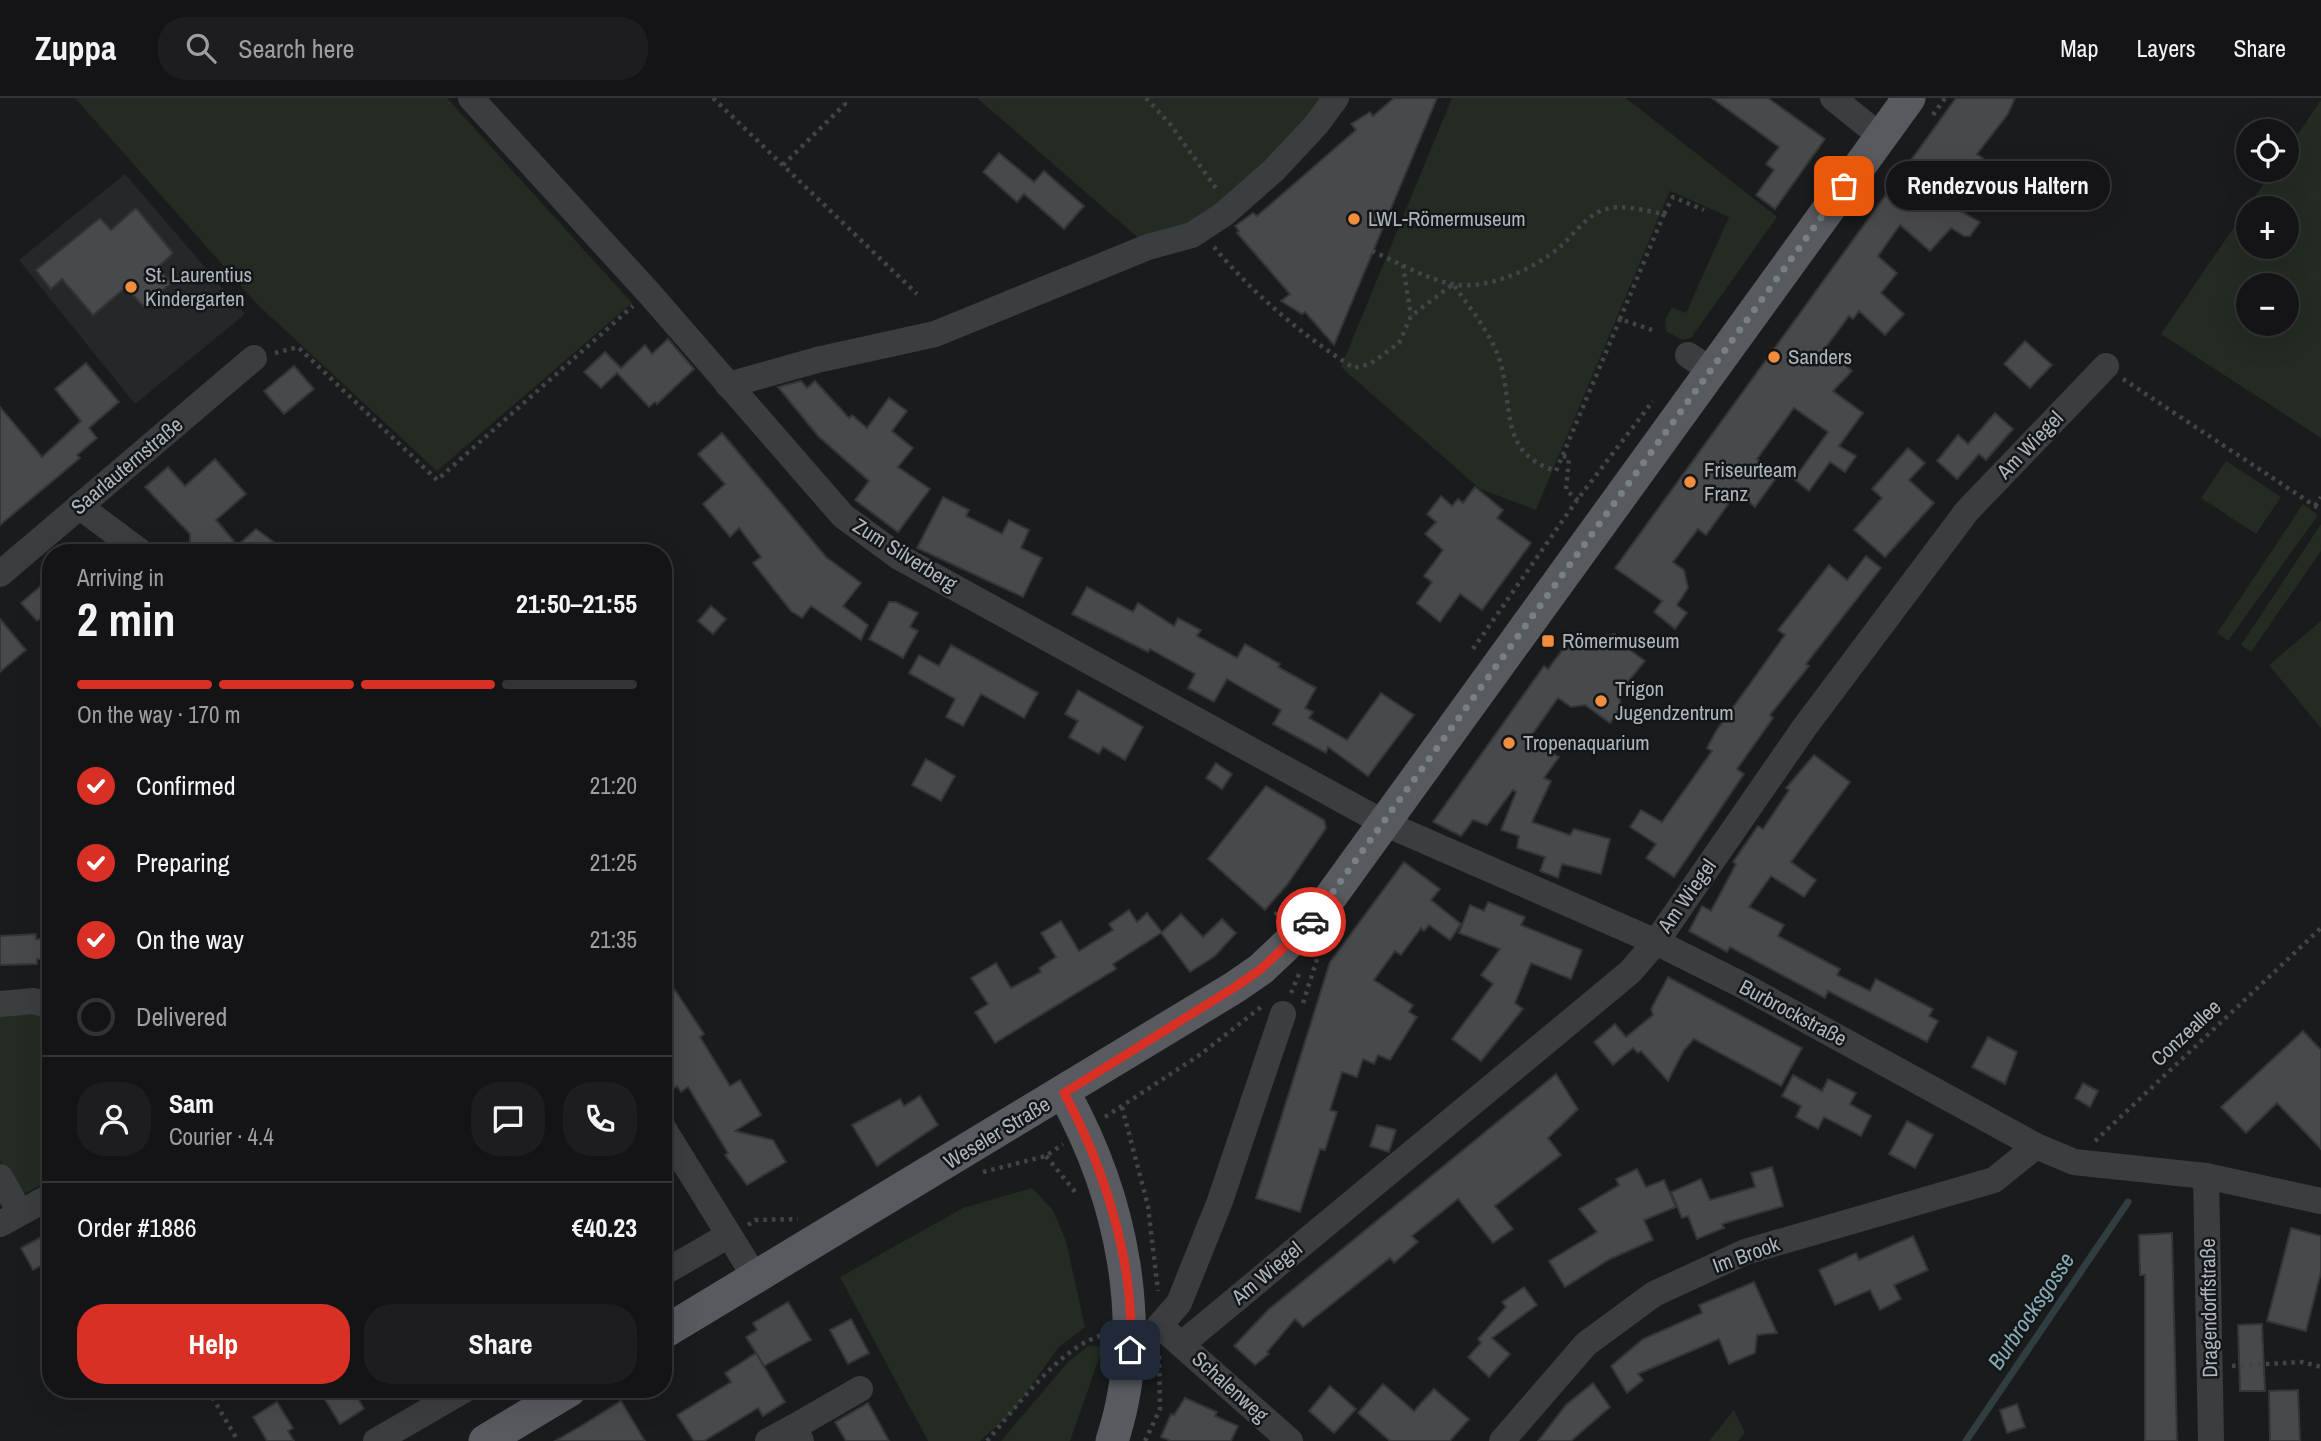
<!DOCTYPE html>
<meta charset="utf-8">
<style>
:root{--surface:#141416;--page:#1d1d1f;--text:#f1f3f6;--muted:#9d9ea1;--line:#333335;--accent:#d93025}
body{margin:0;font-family:"Archivo Narrow",sans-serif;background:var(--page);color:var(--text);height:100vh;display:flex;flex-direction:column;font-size:26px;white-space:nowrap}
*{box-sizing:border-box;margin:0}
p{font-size:23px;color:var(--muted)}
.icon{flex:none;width:38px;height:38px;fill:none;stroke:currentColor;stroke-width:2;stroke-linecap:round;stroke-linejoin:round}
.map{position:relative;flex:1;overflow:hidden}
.details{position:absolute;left:42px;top:446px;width:630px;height:854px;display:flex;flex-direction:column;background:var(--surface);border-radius:28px;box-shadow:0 7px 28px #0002,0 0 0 2px var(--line)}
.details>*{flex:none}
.tools{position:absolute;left:2236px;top:21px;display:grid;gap:14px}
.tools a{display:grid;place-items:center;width:63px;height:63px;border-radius:50%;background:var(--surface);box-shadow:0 7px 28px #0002,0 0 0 2px var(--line);font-size:35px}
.pin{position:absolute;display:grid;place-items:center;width:60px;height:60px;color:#fff;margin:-30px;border-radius:14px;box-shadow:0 4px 10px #0006}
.courier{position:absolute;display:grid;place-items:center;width:70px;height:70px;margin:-35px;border:5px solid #d93025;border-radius:50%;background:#fff;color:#222;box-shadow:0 2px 9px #0007}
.bubble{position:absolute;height:49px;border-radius:24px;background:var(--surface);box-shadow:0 7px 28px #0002,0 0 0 2px var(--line);font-size:23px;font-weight:700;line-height:49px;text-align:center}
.headline em{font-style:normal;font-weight:700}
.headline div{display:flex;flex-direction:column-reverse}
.headline{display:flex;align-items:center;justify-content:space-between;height:119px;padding:0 35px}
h1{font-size:46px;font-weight:700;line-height:52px}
.bar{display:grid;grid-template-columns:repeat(4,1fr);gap:10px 7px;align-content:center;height:84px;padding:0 35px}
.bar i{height:9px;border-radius:5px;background:var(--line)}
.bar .current{background:var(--accent)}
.bar p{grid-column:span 4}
.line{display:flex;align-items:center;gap:18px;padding:0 35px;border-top:2px solid var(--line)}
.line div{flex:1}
.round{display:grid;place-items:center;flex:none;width:74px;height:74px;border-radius:28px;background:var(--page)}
ol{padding:0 35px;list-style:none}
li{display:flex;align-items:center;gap:21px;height:77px}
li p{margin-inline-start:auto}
li .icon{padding:7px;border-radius:50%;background:var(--accent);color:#fff;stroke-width:4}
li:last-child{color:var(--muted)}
li i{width:38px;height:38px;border:4px solid var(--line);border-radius:50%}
.cta{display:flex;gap:14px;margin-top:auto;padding:14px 35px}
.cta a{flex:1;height:80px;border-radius:28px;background:var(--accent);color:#fff;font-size:28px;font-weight:700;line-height:80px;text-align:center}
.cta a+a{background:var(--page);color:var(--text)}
header{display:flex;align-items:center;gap:42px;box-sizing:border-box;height:98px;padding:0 35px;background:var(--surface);border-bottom:2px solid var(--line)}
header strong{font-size:33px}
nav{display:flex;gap:38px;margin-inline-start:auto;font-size:24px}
.search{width:490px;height:63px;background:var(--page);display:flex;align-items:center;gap:18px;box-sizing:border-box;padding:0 24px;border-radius:28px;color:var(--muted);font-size:26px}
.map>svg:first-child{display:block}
.built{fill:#26272a}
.green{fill:#232b22;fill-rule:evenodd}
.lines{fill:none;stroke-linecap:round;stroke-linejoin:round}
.stream{stroke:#303d41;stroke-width:7}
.building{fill:#47494c;stroke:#343538;stroke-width:2}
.path{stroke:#414548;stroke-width:4.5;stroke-dasharray:3.5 5;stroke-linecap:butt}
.minor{stroke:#3b3e41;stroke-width:26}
.major{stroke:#575b60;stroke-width:33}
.done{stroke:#7a7f84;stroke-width:7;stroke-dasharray:0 12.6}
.route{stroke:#d93025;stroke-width:9}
.poi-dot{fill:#f08d3f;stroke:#151618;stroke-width:2.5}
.labels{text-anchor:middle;stroke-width:5;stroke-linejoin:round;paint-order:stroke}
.poi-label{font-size:21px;fill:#adb5bc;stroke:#151618;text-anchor:start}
.street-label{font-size:21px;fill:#adb5bc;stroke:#151618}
.water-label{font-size:23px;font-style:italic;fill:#85aab6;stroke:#151618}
</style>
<header>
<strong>Zuppa</strong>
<div class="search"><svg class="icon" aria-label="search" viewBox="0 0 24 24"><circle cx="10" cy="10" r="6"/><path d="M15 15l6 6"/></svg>Search here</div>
<nav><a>Map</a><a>Layers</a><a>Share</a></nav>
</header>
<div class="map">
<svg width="2321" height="1343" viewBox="0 0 2321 1343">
<rect width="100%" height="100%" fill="#1a1b1d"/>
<path class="built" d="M125 76 245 216 135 306 19 162Z"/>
<g class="green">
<path d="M75 0H447L632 205 437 373 257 206Z"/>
<path d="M977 0H1329L1220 111 1144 145Z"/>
<path d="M1452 0H1626L1777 119 1691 240 1682 242 1666 233 1665 222 1672 209 1686 215 1729 119 1670 93 1536 412 1480 391 1341 269Z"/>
<path d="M2321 2V340L2161 236 2273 72H2287V52ZM2249 110H2287V149H2249ZM2249 187H2287V226H2249Z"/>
<path d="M2226 363 2281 399 2256 436 2201 400Z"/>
<path d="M2303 406 2318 417 2228 543 2217 535Z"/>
<path d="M2321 426V453L2251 554 2241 547Z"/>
<path d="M2321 523V630L2269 567Z"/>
<path d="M22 912 51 918V1082L26 1095 14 1088 0 1063V917Z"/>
<path d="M1032 1090 1053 1112 1066 1143 1085 1229 1058 1250 1012 1315 980 1343H928L840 1179 963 1110Z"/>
<path d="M1088 1248 1103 1249 1070 1343H1001L1068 1264Z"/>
<path d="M1734 1312 1745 1335 1738 1343H1709Z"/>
</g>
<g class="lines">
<path class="stream" d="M1966 1343 2128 1104"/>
</g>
<g class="building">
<path d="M1394 0H1437L1334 247 1305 214 1302 216 1281 203 1290 196 1237 135 1239 133 1235 128 1253 115 1257 118 1356 32 1351 26 1370 14 1373 18Z"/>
<path d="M1712 0H1768L1825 41 1775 111 1756 97 1774 72 1766 66 1779 49Z"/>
<path d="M1956 0H2015L2008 16 1977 56 1985 62 1951 108 1980 124 1970 138H1964L1951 130 1930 153 1900 127 1878 158 1897 175 1881 195 1904 216 1885 237 1859 213 1853 221 1849 218 1826 249 1852 273 1833 293 1863 315 1839 348 1856 358 1845 374 1830 364 1809 393 1794 381 1828 334 1794 310 1757 361 1779 376 1755 409 1737 394 1706 437 1698 431 1673 464 1684 472 1688 490 1677 507 1687 515 1675 531 1654 514 1662 503 1615 470Z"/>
<path d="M999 55 1034 84 1044 73 1084 108 1064 131 1024 96 1017 104 983 74Z"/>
<path d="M136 110 173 155 158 169 171 185 143 208 126 189 93 217 62 181 51 191 36 172 100 120 111 132Z"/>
<path d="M668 241 694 271 657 306 655 304 649 309 617 275 601 290 584 274 605 254 621 270 645 247 652 256Z"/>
<path d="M2025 243 2052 267 2030 290 2004 266Z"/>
<path d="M86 265 119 304 89 330 97 340 77 357 80 360 0 427V309L42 359 81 323 55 291Z"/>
<path d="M294 268 314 291 284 316 264 293Z"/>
<path d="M801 283 807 290 815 283 849 320 852 317 867 330 889 300 907 313 892 333 913 350 898 369 930 391 898 434 855 402 869 383 818 338 778 289Z"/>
<path d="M1995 315 2013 331 1986 362 1979 356 1957 381 1937 363 1958 337 1968 346Z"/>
<path d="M722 335 826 459 861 485 843 508 868 527 861 542 811 508 802 520 791 513 753 465 761 459 739 430 730 439 703 406 725 386 698 356Z"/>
<path d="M1908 350 1925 365 1909 382 1934 405 1885 459 1854 432 1882 400 1872 391Z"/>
<path d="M215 361 246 396 216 422 234 443 220 455H204L197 447 190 446V436L145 389 168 369 185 388Z"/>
<path d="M1475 389 1503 412 1497 420 1531 445 1482 512 1460 496 1440 524 1417 505 1432 484 1424 478 1443 452 1425 436 1436 424 1427 416 1441 398 1452 408 1458 401 1463 405Z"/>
<path d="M943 399 969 412 966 418 1002 436 1009 422 1029 432 1021 450 1042 460 1023 499 917 450Z"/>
<path d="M256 431 289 455H229Z"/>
<path d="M1866 458 1881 470 1806 566 1809 568 1770 617 1773 620 1737 671 1744 676 1674 779 1646 760 1656 746 1630 729 1641 712 1662 724 1712 653 1707 650 1716 633 1785 537 1778 532 1829 467 1847 482Z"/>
<path d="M51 479V512L37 523 21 505Z"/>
<path d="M1087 489 1133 514 1138 505 1174 528 1178 520 1201 532 1197 538 1237 560 1245 546 1280 566 1278 569 1316 590 1305 610 1313 614 1309 620 1347 642 1381 595 1414 617 1368 678 1328 649 1326 655 1273 626 1281 612 1227 581 1214 604 1188 590 1195 576 1150 551 1148 554 1072 516Z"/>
<path d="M889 504H896L918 515 910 529 918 533 903 560 869 541Z"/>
<path d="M711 508 726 521 713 536 698 523Z"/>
<path d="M0 521 26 552 0 574Z"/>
<path d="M1615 536 1616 542 1645 563 1619 595 1621 608 1610 625 1585 607 1571 609 1558 600 1529 641 1559 659 1544 680 1551 683 1532 724 1570 737 1574 731 1610 741 1601 776 1562 766 1558 780 1540 773 1545 759 1517 750 1519 738 1501 732 1516 694 1513 692 1487 727 1473 722 1461 738 1433 724 1544 568 1548 571 1564 550 1578 548 1577 543Z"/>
<path d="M951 547 1038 595 1024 620 981 596 963 628 946 619 955 601 909 575 919 557 939 568Z"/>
<path d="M1078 592 1143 629 1125 662 1103 649 1099 656 1069 639 1078 623 1065 616Z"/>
<path d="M1814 657 1850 684 1791 764 1816 782 1804 799 1771 778 1749 809 1784 827 1778 838 1840 871 1837 877 1870 893 1876 881 1933 911 1929 918 1938 923 1927 944 1828 893 1825 900 1730 849 1727 854 1689 833 1702 808 1711 813 1736 766 1733 764 1758 728 1763 731 1789 692 1786 690Z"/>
<path d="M926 661 955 678 941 703 912 687Z"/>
<path d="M1216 665 1232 676 1222 691 1206 680Z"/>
<path d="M1266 688 1324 722 1326 730 1287 787 1265 812 1208 761Z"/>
<path d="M1404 764 1440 791 1431 802 1461 826 1450 842 1429 827 1424 833 1421 830 1401 857 1395 853 1374 882 1413 907 1409 914 1417 919 1390 962 1378 957 1374 966 1363 961 1357 979 1342 974 1330 1012 1337 1014 1325 1052 1320 1051 1300 1114 1256 1100 1330 864Z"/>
<path d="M1488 804 1525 819 1521 827 1582 852 1571 881 1531 865 1515 905 1523 911 1481 963 1452 941 1493 886 1481 877 1500 851 1459 835 1470 807 1484 813Z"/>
<path d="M1129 812 1137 824 1147 815 1162 834 1181 816 1203 839 1222 821 1236 835 1215 858 1190 874 1161 835 1113 866 1116 871 995 945 975 914 988 906 971 880 996 865 1011 890 1041 874 1039 870 1056 859 1041 835 1061 823 1079 853 1113 832 1109 826Z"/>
<path d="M36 836V841H48L47 861H37V866L0 867V838Z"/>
<path d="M1668 879 1802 950 1781 988 1694 941 1684 952 1668 983 1641 953 1638 955 1633 950 1613 967 1594 944 1615 926 1626 939 1653 917 1651 911Z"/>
<path d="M675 892 704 936 700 939 730 988 740 982 761 1017 735 1033 773 1042 786 1064 747 1087 725 1057 728 1055 688 989 681 994 677 988 674 990 663 973V899Z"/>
<path d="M2303 933 2321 952V1051L2277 1005 2246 1035 2221 1009Z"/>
<path d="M1988 939 2017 954 2005 986 1972 969Z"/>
<path d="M1556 976 1578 1011 1548 1040 1561 1057 1495 1108 1513 1131 1493 1145 1458 1101 1412 1138 1418 1144 1394 1165 1390 1160 1303 1229 1295 1221 1267 1254 1269 1256 1255 1267 1234 1248 1269 1211Z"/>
<path d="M1793 977 1822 993 1828 981 1856 995 1850 1006 1871 1018 1861 1038 1824 1019 1818 1031 1796 1019 1801 1008 1782 998Z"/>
<path d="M2083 985 2098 993 2090 1009 2075 1000Z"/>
<path d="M920 998 938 1027 877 1068 852 1027 900 1001 904 1008Z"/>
<path d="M1907 1023 1933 1037 1915 1070 1889 1056Z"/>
<path d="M1377 1027 1396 1032 1389 1054 1370 1048Z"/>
<path d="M1772 1069 1783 1108 1722 1126 1724 1130 1697 1141 1688 1118 1682 1120 1671 1094 1701 1081 1710 1102 1755 1089 1751 1075Z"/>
<path d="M1637 1071 1646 1089 1664 1082 1676 1109 1644 1122 1653 1142 1610 1161 1565 1189 1549 1163 1597 1134 1579 1111 1619 1087 1616 1081Z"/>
<path d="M2291 1130 2321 1138V1174L2306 1233 2267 1223Z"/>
<path d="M51 1134V1162L33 1172 21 1150Z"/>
<path d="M2172 1135 2177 1343H2145V1177H2140L2139 1137Z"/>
<path d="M1913 1138 1928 1172 1894 1187 1901 1201 1880 1212 1870 1192 1835 1207 1819 1172 1856 1155 1859 1162Z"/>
<path d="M1754 1184 1777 1235 1757 1237 1755 1255 1729 1266 1719 1241 1638 1276 1643 1282 1627 1295 1611 1268 1643 1241 1702 1215 1699 1207Z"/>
<path d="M1524 1189 1537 1207 1492 1240 1510 1256 1489 1279 1468 1259 1481 1245 1478 1241 1506 1209 1502 1204Z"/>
<path d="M788 1204 811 1242 764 1268 746 1239 757 1232 753 1225Z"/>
<path d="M851 1221 869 1255 848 1266 830 1232Z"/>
<path d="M2262 1226 2265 1293H2240L2238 1227Z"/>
<path d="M756 1255 785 1304 763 1318 758 1310 704 1343H694L677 1317 731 1284 725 1275Z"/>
<path d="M1593 1285 1610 1309 1571 1343H1538L1566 1307Z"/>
<path d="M1383 1286 1414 1313 1434 1291 1469 1321 1450 1343H1390L1358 1315Z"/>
<path d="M1330 1288 1356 1311 1334 1335 1309 1313Z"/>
<path d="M319 1292H353L364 1311 340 1326Z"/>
<path d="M2298 1292 2300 1343H2270L2269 1293Z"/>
<path d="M1185 1300 1217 1314 1215 1318 1238 1328 1231 1343H1171L1161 1339 1171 1316 1174 1317Z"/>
<path d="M621 1303 645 1343H555L581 1328Z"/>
<path d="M277 1304 293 1330 288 1333 294 1343H267L256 1324 253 1319Z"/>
<path d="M868 1305 876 1319 889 1343H846L835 1324Z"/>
<path d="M2017 1306 2025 1329 2007 1335 2000 1312Z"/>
</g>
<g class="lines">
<g class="path">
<path d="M713 0 917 196"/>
<path d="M1146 0 1170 26 1218 93"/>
<path d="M1933 17 1945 0"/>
<path d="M783 67 845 6 843 0"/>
<path d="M1664 116 1673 99 1704 112"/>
<path d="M1214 149C1252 195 1303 238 1354 270L1370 266 1399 245 1411 218 1453 186C1470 210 1489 233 1499 260 1515 310 1497 354 1556 373L1620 221"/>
<path d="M1372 153C1397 164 1426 181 1452 186 1487 193 1536 170 1561 148 1575 135 1588 116 1606 111 1624 106 1646 113 1664 116L1620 221 1652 232"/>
<path d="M1403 167 1411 218"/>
<path d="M275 255 298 249 437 382 633 208"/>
<path d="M2123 281 2321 412"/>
<path d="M1563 358 1569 360 1566 392 1579 403"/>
<path d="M2315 408 2321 399"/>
<path d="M1473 551 1577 402 1653 303"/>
<path d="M1275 817 1298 793"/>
<path d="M1291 895 1299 876"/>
<path d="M1303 905 1318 858"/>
<path d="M1122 1009 1148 1108 1158 1193"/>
<path d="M1105 1019 1201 956 1261 909"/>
<path d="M2095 1043 2321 830"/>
<path d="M1046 1058 1076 1095"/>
<path d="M983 1074 1046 1058 1063 1046"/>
<path d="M748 1127 755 1122 798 1121"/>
<path d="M2232 1268 2302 1264 2321 1269"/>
<path d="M208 1292 238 1343"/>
<path d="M597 1299 607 1292"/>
<path d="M987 1343C1016 1310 1059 1249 1103 1237"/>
<path d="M1145 1343 1160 1311 1159 1258"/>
</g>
<g class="minor">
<path d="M471 0 649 195 843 418 899 459 1384 725 1656 844 1742 887 2036 1048 2074 1064 2206 1078 2321 1103"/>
<path d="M1833 0 1880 38"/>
<path d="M1688 257 1711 272"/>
<path d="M728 287 817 262 935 236 1148 149 1192 137 1224 116 1274 72 1316 27 1336 0"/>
<path d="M79 408 142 455"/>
<path d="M0 476 254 260"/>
<path d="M0 906 34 903 51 908"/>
<path d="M663 1030 755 1179"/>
<path d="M2206 1078 2211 1343"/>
<path d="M0 1079 20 1114"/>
<path d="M0 1126 51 1098"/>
<path d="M663 1175 729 1137"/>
<path d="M1159 1228 1179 1205 1220 1103 1283 916"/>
<path d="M1168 1235 1290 1343"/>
<path d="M1182 1246 1630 874 1656 844 1804 630 1967 413 2106 268"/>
<path d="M376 1343 464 1292"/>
<path d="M768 1343 794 1329"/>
<path d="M801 1343 794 1329 860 1291"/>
<path d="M1502 1343 1586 1246 1654 1196 1745 1154 1994 1082 2036 1048"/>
</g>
<g class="major">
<path d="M1064 995C1121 1098 1150 1228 1112 1343"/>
<path d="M663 1235 1235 889 1261 871 1316 819 1909 0"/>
<path d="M485 1343 570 1292"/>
</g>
</g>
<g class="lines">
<path class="done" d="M1311 824 1844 88"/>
<path class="route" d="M1130 1252C1136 1169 1104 1068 1064 995L1235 889 1261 871 1311 824"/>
</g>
<g class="poi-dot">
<circle cx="1354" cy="121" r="7"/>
<circle cx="131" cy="189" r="7"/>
<circle cx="1774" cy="259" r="7"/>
<circle cx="1690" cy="384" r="7"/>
<rect x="1541" y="536" width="14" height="14" rx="3.5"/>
<circle cx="1601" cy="603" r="7"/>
<circle cx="1509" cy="645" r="7"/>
</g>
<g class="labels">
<g class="poi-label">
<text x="1368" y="128">LWL-Römermuseum</text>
<text x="145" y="184">St. Laurentius<tspan x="145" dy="24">Kindergarten</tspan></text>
<text x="1788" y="266">Sanders</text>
<text x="1704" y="379">Friseurteam<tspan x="1704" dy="24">Franz</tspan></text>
<text x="1562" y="550">Römermuseum</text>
<text x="1615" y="598">Trigon<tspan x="1615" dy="24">Jugendzentrum</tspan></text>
<text x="1523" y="652">Tropenaquarium</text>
</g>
<g class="street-label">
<text transform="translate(2030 347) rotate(-46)" y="7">Am Wiegel</text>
<text transform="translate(127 368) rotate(-40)" y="7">Saarlauternstraße</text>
<text transform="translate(905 457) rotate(32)" y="7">Zum Silverberg</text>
<text transform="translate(1687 798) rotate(-55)" y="7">Am Wiegel</text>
<text transform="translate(1793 915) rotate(28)" y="7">Burbrockstraße</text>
<text transform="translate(2186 935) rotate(-43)" y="7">Conzeallee</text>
<text transform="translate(997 1035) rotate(-31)" y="7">Weseler Straße</text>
<text transform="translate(1746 1157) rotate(-20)" y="7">Im Brook</text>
<text transform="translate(1267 1175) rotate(-40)" y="7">Am Wiegel</text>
<text transform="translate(2209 1210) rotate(-91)" y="7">Dragendorffstraße</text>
<text transform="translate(1230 1289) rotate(42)" y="7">Schalenweg</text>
</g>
<g class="water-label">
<text transform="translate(2031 1213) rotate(-56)" y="8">Burbrocksgosse</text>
</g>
</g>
</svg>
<div class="tools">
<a><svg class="icon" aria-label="locate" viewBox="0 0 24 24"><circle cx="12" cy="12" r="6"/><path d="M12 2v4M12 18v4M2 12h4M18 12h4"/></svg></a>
<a>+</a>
<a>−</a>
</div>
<div class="pin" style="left:1844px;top:88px;background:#ea580c"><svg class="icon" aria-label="bag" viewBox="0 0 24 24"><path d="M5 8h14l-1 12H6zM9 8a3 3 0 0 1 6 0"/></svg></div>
<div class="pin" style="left:1130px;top:1252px;background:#1f2937"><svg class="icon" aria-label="home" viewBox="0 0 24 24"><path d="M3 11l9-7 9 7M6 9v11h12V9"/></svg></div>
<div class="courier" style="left:1311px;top:824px"><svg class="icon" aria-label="car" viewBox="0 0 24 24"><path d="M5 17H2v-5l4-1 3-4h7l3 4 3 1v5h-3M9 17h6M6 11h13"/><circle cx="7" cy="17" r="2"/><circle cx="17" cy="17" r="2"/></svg></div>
<div class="bubble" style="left:1886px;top:63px;width:224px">Rendezvous Haltern</div>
<section class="details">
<div class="headline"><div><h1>2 min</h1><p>Arriving in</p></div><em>21:50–21:55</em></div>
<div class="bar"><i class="current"></i><i class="current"></i><i class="current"></i><i></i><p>On the way · 170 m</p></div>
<ol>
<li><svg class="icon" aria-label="check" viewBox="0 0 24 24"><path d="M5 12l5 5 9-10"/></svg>Confirmed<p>21:20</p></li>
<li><svg class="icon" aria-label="check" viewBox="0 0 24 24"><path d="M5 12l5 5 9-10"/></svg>Preparing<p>21:25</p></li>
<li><svg class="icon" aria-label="check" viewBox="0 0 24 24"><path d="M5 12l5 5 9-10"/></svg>On the way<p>21:35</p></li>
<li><i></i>Delivered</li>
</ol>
<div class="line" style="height:126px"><a class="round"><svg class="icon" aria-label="person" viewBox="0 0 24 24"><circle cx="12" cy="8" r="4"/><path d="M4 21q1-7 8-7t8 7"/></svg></a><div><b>Sam</b><p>Courier · 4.4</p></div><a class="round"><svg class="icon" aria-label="chat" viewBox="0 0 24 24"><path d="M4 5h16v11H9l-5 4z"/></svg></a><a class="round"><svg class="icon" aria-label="phone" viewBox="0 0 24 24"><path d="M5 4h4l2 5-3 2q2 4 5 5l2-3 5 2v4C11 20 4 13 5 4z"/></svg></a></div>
<div class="line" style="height:91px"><div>Order #1886</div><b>€40.23</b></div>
<div class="cta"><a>Help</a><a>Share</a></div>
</section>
</div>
